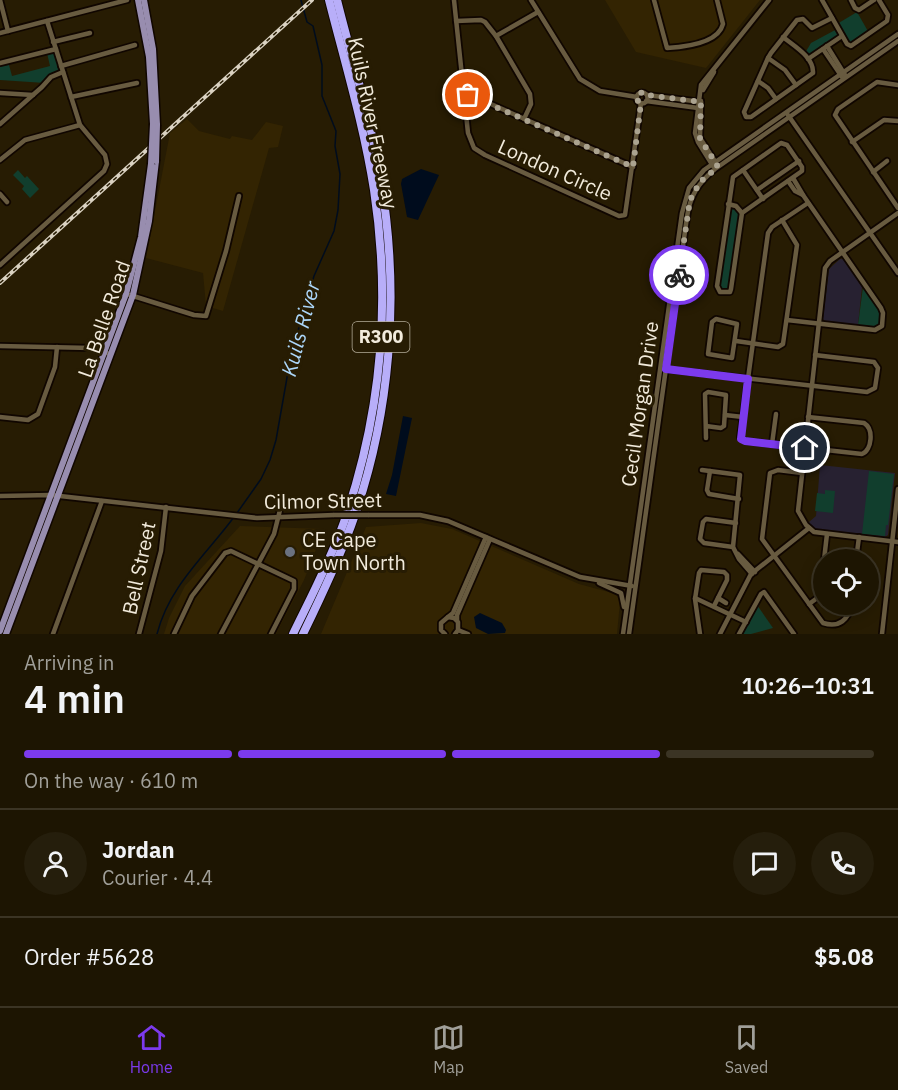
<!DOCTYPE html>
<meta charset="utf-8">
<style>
:root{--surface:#1d1502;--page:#251e0c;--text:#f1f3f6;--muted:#a09f99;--line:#3b3424;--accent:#7c3aed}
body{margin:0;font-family:"IBM Plex Sans",sans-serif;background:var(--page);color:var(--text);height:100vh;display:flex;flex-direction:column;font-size:22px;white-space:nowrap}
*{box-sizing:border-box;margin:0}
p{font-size:20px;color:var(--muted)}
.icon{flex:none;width:33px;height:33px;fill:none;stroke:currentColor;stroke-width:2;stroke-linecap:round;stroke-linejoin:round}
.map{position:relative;height:634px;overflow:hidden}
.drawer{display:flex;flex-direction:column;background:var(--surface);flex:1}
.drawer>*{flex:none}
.controls{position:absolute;left:813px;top:549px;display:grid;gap:12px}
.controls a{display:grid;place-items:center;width:66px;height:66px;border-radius:50%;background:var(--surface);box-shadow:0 3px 15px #0003,0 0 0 2px var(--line);font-size:30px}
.pin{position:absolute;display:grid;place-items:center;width:51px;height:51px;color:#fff;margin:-26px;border:3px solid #fff;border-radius:50%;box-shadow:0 2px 6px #0007}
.courier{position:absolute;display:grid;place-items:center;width:60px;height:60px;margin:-30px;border:4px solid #7c3aed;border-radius:50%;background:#fff;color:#222;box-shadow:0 2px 8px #0007}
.head em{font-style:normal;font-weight:600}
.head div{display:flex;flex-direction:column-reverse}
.head{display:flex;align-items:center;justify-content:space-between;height:102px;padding:0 24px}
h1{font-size:39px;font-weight:600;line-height:45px}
.bar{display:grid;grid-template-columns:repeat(4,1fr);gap:9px 6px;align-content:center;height:72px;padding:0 24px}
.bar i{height:8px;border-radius:4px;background:var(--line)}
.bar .current{background:var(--accent)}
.bar p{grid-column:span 4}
.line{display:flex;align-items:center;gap:15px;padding:0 24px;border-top:2px solid var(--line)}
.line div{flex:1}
.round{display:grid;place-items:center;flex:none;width:63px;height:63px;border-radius:32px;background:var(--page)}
.dock{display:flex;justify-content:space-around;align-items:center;height:84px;border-top:2px solid var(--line);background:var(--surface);font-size:16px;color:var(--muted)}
.dock a{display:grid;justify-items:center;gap:3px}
.dock .current{color:var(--accent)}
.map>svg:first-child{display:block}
.built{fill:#332402}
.education{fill:#272131}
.green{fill:#113e2d}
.water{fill:#000c1d}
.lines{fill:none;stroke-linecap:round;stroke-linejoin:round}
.stream{stroke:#000c1d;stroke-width:1.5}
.minor-casing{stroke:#100600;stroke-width:8}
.major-casing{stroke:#100600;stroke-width:9}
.highway-casing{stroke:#100600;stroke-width:10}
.minor{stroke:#685b40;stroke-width:4.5}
.major{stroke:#988daf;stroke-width:6}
.highway{stroke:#b8aef9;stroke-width:8}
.rail-casing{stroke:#dad2c2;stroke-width:4}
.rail{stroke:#271c03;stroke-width:1.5;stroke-dasharray:4.5;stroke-linecap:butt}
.minor-bridge-casing{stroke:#100600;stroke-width:8;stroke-linecap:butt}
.major-bridge-casing{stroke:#100600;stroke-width:9;stroke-linecap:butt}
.minor-bridge{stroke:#685b40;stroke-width:4.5}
.major-bridge{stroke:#988daf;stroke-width:6}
.done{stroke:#aba390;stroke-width:6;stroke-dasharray:0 10.8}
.route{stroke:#7c3aed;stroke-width:8}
.worship-dot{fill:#6b7280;stroke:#271c03;stroke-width:2}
.labels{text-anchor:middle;stroke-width:6;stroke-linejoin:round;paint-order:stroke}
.shield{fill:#271c03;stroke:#b5ad9b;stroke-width:1.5}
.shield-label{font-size:18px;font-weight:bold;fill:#f2ebdc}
.street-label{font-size:20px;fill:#f2ebdc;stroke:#271c03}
.poi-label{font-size:20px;fill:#f2ebdc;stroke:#271c03;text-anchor:start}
.water-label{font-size:21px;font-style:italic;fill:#acd6f9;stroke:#271c03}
</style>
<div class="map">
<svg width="898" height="634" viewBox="0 0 898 634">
<rect width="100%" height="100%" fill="#271c03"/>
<g class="built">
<path d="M605 0H760L706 68 636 52Z"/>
<path d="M187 119 199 131 230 139 232 136 252 140 266 122 283 126 278 147 269 148 223 311 206 306 203 273 146 258 170 133Z"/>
<path d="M421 523 452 529 579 584 616 594 620 602 617 634H321L366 527Z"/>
<path d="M240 526 324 529 304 580 276 634H164L169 618 185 586Z"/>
</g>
<g class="education">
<path d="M840 259H844L862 287 858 325 825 321 823 319 829 269Z"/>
<path d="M820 465 895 473 888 535 885 537 814 529 809 522 816 516Z"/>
</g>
<g class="green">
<path d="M857 12 869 33 852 44 848 43 837 24Z"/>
<path d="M837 29 839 34 837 37 810 56 805 53 811 43Z"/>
<path d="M52 52 55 55 59 71 45 83 0 80V66L9 65 12 76 50 66 47 53Z"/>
<path d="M18 170 25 178 27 176 39 189 30 198 22 189 24 186 13 175Z"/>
<path d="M730 207 736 208 740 213 730 289 727 292 719 289Z"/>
<path d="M863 287 880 311V323L875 327 858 325Z"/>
<path d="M869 471 894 474 888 525H886L885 536 862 534Z"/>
<path d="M825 490 835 491 833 513 815 511 817 493 825 494Z"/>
<path d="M757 605 773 628 751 634H741Z"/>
</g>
<g class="water">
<path d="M421 169 439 175 418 220 407 217 401 184 402 179Z"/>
<path d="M403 416 412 418 396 496 386 494 392 475Z"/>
<path d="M480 613 502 623 506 630 505 633 488 634 476 628 474 617Z"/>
</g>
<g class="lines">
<g class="stream">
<path d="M237 513 261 479 270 460 276 440 291 355 314 276 334 231 338 210 340 174 335 146 336 131 322 96V65L313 26 307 22 301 0"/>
<path d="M157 634C169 586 206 555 234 517"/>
</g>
<g class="minor-casing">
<g id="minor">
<path d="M0 0 8 31"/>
<path d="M454 0 468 133 474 148 485 155 619 216 625 215 641 103"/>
<path d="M531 0 580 79 600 91 637 97"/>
<path d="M654 0 667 48C684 47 718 44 723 24L717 0"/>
<path d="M822 0 847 44 851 46 887 21 888 15 879 0"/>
<path d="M851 0 855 8 859 10 874 0"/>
<path d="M456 21 481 20 485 22 496 36 530 94 531 104 524 119"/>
<path d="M0 33 127 0"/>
<path d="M496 36 538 12"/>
<path d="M783 37C794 46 814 57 813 73L751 117H746L744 112 768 58 771 53 797 20 803 19 812 28 832 18"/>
<path d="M53 42 90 33"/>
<path d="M827 46 845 75"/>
<path d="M823 49 842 77"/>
<path d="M768 58 785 70 796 85"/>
<path d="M808 59 842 36"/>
<path d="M0 63 56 49"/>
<path d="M61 66 135 45"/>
<path d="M758 81 768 88 776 99"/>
<path d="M898 85 877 82 838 109 835 115 898 208"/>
<path d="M703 90 714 72"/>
<circle cx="642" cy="98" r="5.5"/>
<path d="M0 93 33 95"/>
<path d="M647 95 701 102"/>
<path d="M464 96 475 97 633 167"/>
<path d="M71 97 137 83"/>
<path d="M646 101 698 108"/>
<path d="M701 101 700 138 716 163"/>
<path d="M788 115 898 273"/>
<path d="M0 124 42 87 51 77 63 72"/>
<path d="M852 142 884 120 898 121"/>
<path d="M781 143 787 145 802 167V171L742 213 731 289 730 292H720L717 286 733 177Z"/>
<path d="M0 160 25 140 80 125"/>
<path d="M713 166 698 142 695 133 701 85 769 0"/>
<path d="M743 170 763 199"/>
<path d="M873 172 887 161"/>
<path d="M788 181 795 191 803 195"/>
<path d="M757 190 799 161"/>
<path d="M0 194 7 202"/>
<path d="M808 203 772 227 768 233 740 437 745 441 862 454C872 450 874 429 864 423L808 417"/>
<path d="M728 204 736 206 742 213"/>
<path d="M898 213 830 261 825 268 798 511 806 525 814 532 898 542"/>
<path d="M0 265 104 171 107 164 105 155 80 125 47 21"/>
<path d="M130 295 194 315 206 316 226 251 239 196"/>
<path d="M716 319 737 324 732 358 708 354 712 322Z"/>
<path d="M787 320 875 330 882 326 883 313 881 308 803 195 793 178"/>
<path d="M736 341 778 347 783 344 797 245 782 220"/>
<path d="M0 346 91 348 107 353"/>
<path d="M664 369 867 392 875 388 878 368 874 362 815 355"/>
<path d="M725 415 743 417"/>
<path d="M0 417 28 420 38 414 55 367 57 347"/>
<path d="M706 426 721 428 724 426 726 395 708 392 705 394 706 438"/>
<path d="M772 444 776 414"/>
<path d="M702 470 740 475 733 547 739 559 752 574"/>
<path d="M710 471 707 490 709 494 739 499"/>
<path d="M802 473 778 470 770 473 762 539 823 623C839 628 849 620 851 604"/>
<path d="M0 496 51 495 257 518 334 515"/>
<path d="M368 515H420L448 521 580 577 632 586"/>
<path d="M733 547 704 543 700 539 703 522 706 519 736 523"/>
<path d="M738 554 755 572"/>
<path d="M824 560 827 534"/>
<path d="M856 560 859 537"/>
<path d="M599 583 621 593 624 607"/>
<path d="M695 598 746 622"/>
<path d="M718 598 726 603"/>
<path d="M809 604 820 596 824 568"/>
<path d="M448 617 453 613 486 537"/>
<path d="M457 620V615L490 539"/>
<path d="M458 630 468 634"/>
<path d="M53 634 102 501"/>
<path d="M139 634 161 551 166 507"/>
<path d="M174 634 192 596 225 553 231 551 294 581V589L271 634"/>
<path d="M221 634 274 534 281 506"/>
<path d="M445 634 441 630V623L448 617 454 618 458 622V630L455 634"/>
<path d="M623 634 682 213 689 188 704 170 898 34"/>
<path d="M629 634 687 217C690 196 698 183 715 169L898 41"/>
<path d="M700 634 695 599 699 573 701 570 724 572 727 575V580L714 606"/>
<path d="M720 634 751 574 809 528"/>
<path d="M739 634 761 594 764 592 794 634"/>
<path d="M882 634 898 489"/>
</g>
</g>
<g class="major-casing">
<g id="major">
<path d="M138 0 149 57 153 124"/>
<path d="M144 0 153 49 157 125"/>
<path d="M0 631 126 294 141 237 151 164"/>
<path d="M6 634 133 295 149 221 156 161"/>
</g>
</g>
<g class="highway-casing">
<g id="highway">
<path d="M293 634C311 597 330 561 344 522 381 415 391 302 374 190 364 126 345 63 329 0"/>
<path d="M303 634C320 599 337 563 351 526 391 416 400 297 381 181 371 120 352 60 337 0"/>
</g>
</g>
<use href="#minor" class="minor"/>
<use href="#major" class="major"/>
<use href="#highway" class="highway"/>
<g class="rail-casing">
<path id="rail" d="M0 283 312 0"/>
</g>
<use href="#rail" class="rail"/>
<g class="minor-bridge-casing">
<path id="minor-bridge" d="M334 515H368"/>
</g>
<g class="major-bridge-casing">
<g id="major-bridge">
<path d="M156 161 157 125"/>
<path d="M151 164 153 124"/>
</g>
</g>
<use href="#minor-bridge" class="minor-bridge"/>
<use href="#major-bridge" class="major-bridge"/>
</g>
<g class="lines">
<path class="done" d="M468 95 633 167 641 103 637 100 638 94 643 92 647 95 701 102 700 138 718 167 700 182 690 200 679 275"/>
<path class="route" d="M679 275 666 369 748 379 741 439 745 441 805 448"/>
</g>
<circle class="worship-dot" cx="290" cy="552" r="6"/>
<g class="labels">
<rect class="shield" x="352.5" y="322" width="57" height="30" rx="4.5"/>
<g class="shield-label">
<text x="381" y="343">R300</text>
</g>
<g class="street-label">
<text transform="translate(373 123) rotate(78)" y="7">Kuils River Freeway</text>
<text transform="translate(555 170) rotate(24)" y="7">London Circle</text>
<text transform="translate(104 319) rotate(-71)" y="7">La Belle Road</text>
<text transform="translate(640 404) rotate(-82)" y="7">Cecil Morgan Drive</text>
<text transform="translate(323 501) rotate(-1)" y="7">Cilmor Street</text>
<text transform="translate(139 568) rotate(-78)" y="7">Bell Street</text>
</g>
<g class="poi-label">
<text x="302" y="547">CE Cape<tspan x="302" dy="23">Town North</tspan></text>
</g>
<g class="water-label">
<text transform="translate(301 329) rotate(-75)" y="7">Kuils River</text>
</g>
</g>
</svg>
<div class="controls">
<a><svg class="icon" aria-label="locate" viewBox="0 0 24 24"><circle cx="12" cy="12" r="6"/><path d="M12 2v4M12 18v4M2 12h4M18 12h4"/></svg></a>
</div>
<div class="pin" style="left:468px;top:95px;background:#ea580c"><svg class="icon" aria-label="bag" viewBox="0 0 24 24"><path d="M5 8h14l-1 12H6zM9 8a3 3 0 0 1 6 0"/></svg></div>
<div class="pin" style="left:805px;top:448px;background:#1f2937"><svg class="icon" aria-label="home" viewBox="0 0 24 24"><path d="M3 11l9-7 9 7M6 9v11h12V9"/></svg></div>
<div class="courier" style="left:679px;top:275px"><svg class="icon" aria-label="bike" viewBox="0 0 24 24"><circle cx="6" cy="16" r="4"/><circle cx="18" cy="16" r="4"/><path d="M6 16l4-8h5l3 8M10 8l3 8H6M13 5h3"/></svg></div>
</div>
<section class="drawer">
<div class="head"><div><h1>4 min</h1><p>Arriving in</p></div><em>10:26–10:31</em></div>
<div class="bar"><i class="current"></i><i class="current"></i><i class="current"></i><i></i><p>On the way · 610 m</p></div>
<div class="line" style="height:108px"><a class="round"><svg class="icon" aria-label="person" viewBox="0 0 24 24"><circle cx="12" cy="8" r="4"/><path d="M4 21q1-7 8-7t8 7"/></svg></a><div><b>Jordan</b><p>Courier · 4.4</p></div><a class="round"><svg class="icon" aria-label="chat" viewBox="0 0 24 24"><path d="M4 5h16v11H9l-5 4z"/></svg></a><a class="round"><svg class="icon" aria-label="phone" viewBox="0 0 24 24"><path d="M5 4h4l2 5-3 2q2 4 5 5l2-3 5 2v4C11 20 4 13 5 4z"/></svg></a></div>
<div class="line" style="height:78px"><div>Order #5628</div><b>$5.08</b></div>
</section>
<nav class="dock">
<a class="current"><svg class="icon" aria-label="home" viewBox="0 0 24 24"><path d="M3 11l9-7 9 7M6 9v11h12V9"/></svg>Home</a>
<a><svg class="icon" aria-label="map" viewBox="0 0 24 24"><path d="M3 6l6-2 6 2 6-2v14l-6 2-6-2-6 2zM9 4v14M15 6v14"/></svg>Map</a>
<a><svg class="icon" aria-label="saved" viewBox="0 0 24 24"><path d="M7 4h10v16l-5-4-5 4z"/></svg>Saved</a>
</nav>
